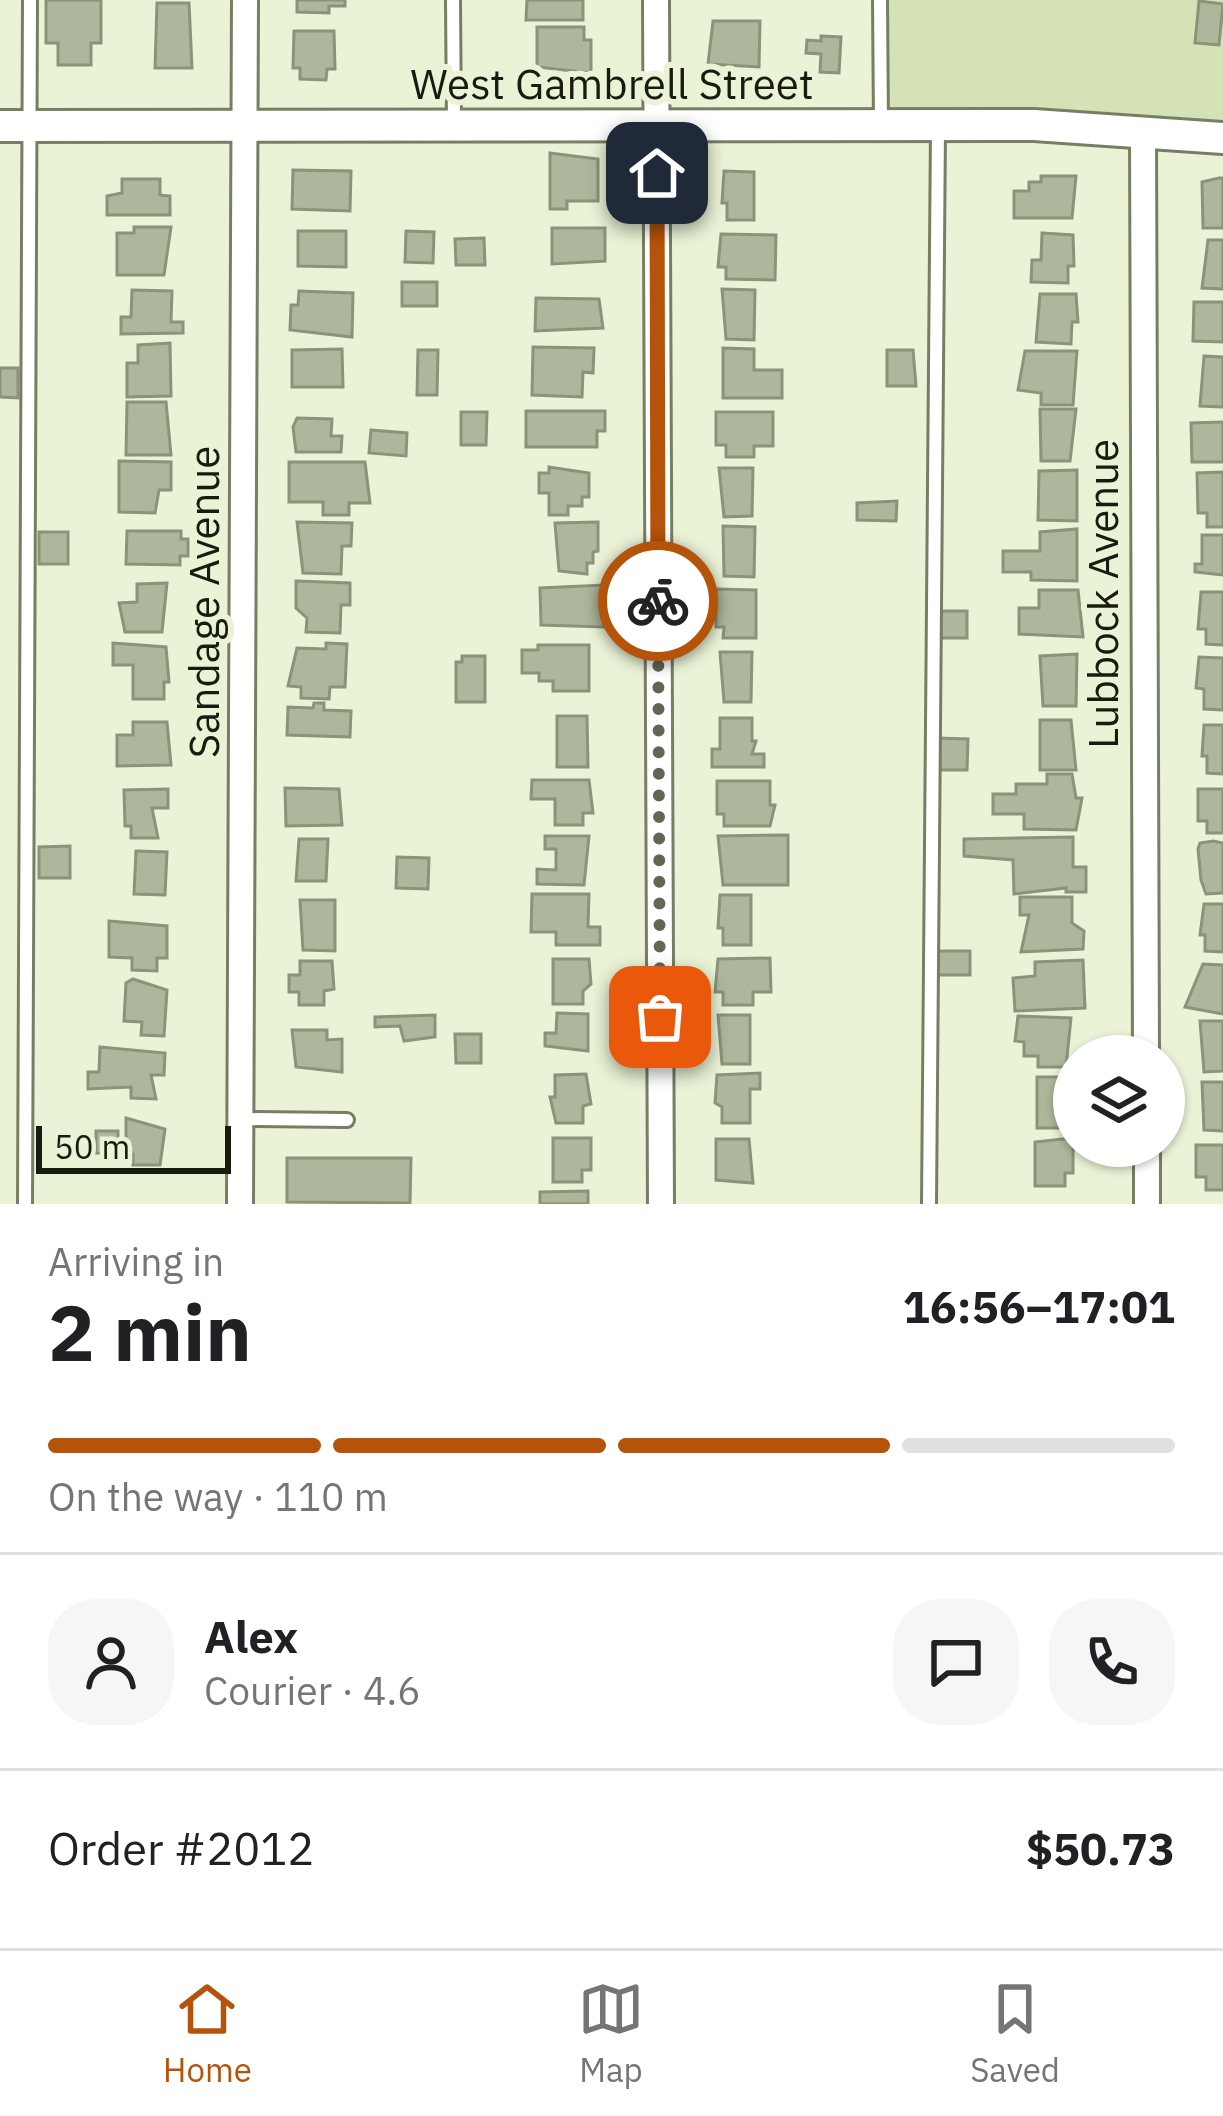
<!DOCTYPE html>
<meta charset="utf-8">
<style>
:root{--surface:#fff;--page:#f6f6f6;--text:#202124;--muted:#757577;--line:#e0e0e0;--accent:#b45309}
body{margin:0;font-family:"IBM Plex Sans",sans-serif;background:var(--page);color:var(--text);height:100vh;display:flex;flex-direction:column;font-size:45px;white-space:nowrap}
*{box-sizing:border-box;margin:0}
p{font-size:39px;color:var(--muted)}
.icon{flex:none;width:66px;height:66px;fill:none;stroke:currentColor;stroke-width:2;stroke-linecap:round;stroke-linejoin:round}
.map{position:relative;height:1204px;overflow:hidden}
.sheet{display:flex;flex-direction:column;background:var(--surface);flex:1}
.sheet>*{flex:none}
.fabs{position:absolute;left:1053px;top:1035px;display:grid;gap:24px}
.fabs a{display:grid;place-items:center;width:132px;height:132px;border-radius:50%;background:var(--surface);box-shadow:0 3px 9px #0004;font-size:60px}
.scale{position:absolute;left:36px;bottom:30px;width:195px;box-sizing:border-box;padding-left:12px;border:6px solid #181b10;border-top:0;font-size:33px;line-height:42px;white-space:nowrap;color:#181b10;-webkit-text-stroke:9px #eaf3d6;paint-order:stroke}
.pin{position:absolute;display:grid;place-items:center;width:102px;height:102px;color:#fff;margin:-51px;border-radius:24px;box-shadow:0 6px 18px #0006}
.courier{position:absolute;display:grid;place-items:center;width:120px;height:120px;margin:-60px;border:9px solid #b45309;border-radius:50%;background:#fff;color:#222;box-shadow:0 3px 15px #0007}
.head em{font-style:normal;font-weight:800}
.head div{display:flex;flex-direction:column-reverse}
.head{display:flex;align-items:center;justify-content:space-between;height:204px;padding:0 48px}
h1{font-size:78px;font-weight:800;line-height:90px}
.bar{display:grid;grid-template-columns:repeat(4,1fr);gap:18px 12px;align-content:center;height:144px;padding:0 48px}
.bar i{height:15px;border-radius:9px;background:var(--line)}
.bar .current{background:var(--accent)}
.bar p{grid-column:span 4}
.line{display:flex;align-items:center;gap:30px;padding:0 48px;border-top:3px solid var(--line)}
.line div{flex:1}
.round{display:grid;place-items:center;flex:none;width:126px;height:126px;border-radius:48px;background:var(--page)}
.tabs{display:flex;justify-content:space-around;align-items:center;height:168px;border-top:3px solid var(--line);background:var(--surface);font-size:33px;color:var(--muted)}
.tabs a{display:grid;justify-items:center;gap:6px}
.tabs .current{color:var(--accent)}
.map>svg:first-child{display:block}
.green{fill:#d4e2b5}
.building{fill:#aeb79b;stroke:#8b9378;stroke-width:3}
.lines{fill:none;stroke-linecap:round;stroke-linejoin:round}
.service-casing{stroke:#767e63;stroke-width:18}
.minor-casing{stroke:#767e63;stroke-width:30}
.tertiary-casing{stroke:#767e63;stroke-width:36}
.service{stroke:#fff;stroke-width:12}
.minor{stroke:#fff;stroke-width:24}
.tertiary{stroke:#fff;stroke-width:30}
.done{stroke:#626755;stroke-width:12;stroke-dasharray:0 21.6}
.route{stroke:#b45309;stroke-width:15}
.labels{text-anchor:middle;stroke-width:12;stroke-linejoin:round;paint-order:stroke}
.street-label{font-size:42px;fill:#181b10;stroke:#eaf3d6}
</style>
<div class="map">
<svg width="1223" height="1204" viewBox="0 0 1223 1204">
<rect width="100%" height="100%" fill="#eaf3d6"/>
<path class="green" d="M883 0H1223V122L884 109Z"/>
<g class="building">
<path d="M46 0H101V43H91V65H58V43H46Z"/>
<path d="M297 0H345V6H329V13L297 12Z"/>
<path d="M527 0H583V20H526Z"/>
<path d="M1199 1 1223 4 1219 45 1195 43Z"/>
<path d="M157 3H189L192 68H155Z"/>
<path d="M713 21H760L759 67 708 64Z"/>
<path d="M537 27H584V40H591V73L537 67Z"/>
<path d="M294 31H334L335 69H327L326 80 300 79V68H293Z"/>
<path d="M821 36 841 37 839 73 820 72 821 54 806 53 807 40 821 41Z"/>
<path d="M550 153 598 159V201H567V209H550Z"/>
<path d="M293 170 351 171 350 211 292 209Z"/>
<path d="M724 171 754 172V220H727V203H722Z"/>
<path d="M1041 176H1076L1072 218H1014V191H1029V182H1041Z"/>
<path d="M1219 178H1223V228H1203L1202 182Z"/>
<path d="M122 179H160V195L170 196V215H107V196L122 193Z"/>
<path d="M134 227H171L164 275H117V233H134Z"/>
<path d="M552 228H605V261L552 264Z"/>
<path d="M298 231H346V267L298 266Z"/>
<path d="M406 231 434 232 433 263 405 262Z"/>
<path d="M1042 233 1073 235 1074 266H1068V283L1031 282 1032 260H1041Z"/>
<path d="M721 234 776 235 775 280 726 279V267H718Z"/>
<path d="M484 238 485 265H456L455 239Z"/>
<path d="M1208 240H1223V289L1202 288Z"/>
<rect x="402" y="282" width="35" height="24"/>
<path d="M722 289 755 290 754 340 726 339Z"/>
<path d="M132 290 172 291 171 322H183V333L121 334V317H131Z"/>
<path d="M299 291 353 293 352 337 290 330 291 305H298Z"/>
<path d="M1040 294H1076L1078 322H1072L1071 344 1036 342Z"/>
<path d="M536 298 599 299 603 328 535 331Z"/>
<path d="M1194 302H1223V342L1193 341Z"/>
<path d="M170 343 171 396 127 397V363H138V345Z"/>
<path d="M533 347 594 348 593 373 583 372 582 397 532 395Z"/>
<path d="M723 348 754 349V370H782V398H723Z"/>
<path d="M342 349 343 387H292V350Z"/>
<path d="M418 350H438L437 395H417Z"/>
<path d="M887 350H913L916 386H887Z"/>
<path d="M1025 351H1077L1073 405H1041V393L1018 390Z"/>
<path d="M1204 356 1223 357V407L1200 406Z"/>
<path d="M0 368H18V398L0 397Z"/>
<path d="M127 402H166L171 455H126Z"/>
<path d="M1040 409H1076L1070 461H1041Z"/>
<path d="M526 411H605V431H597V447H526Z"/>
<path d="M461 412H487L486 445H461Z"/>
<path d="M716 412H773V446H754V457H726V445H716Z"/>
<path d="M297 418 332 419 331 436H342L341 452H296L293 427Z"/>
<path d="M1223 422V462H1192L1191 423Z"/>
<path d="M371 430 407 433 406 456 369 453Z"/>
<path d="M119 461 171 462V490H159L155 513 119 512Z"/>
<path d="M289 462H365L370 503H349V515H323V502H289Z"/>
<path d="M549 467 589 473V497H582V506H568V515H549V493H539V473H549Z"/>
<path d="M719 468H753L752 516 724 517Z"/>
<path d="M1077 470V521L1038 520 1039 471Z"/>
<path d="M1223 472V527H1207V513H1198L1197 473Z"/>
<path d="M897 501 896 521 857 520V503Z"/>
<path d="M297 522 352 523 351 546H342L341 574 303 573Z"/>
<path d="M598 522V551L593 552V563H587V574L559 571 555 523Z"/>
<path d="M723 526 755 527 754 577 724 576Z"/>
<path d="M1077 529V581L1031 580V572H1003V551H1040V532Z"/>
<path d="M127 531H181V539H188V556H180V565L126 564Z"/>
<rect x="39" y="532" width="29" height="32"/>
<path d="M1202 535H1223V575L1195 572V564H1202Z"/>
<path d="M296 581 350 583V605H341L340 633 306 632 307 618 296 608Z"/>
<path d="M167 583 162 632H125L119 603 137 602V584Z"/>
<path d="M604 585V627L541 625 540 588Z"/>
<path d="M716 589 756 590V638H723L724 627H716Z"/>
<path d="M1039 590H1078L1083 637 1019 634V608H1039Z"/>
<path d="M1201 592H1223V645L1206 644V629H1198Z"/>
<path d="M939 611H967V638H940Z"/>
<path d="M113 643 166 647 169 682H164V699H133V665H113Z"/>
<path d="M326 643 347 644 345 687H330L329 699 301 698V687L288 686 297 648 326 649Z"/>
<path d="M538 645H589V691H553V681H539V673H522V650H538Z"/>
<path d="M720 652H752L751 702H724Z"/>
<path d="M1077 654 1076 706H1043L1040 656Z"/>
<path d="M462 656H485V702H456V662H462Z"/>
<path d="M1199 657 1223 658V710L1204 709V689L1196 688Z"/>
<path d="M314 703H324V710L351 711 350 737 287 735 288 707 313 708Z"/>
<path d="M557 716H587L588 767H557Z"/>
<path d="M720 718H752V741H756L752 754H764V767H712V749H720Z"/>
<path d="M1040 720H1071L1076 770H1040Z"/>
<path d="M133 722H167L171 765 117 766V735H133Z"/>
<path d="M1204 725H1223V774L1207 773V756H1202Z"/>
<path d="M936 738 968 739 967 770H935Z"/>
<path d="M1047 774H1072L1076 798H1082L1076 830 1024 829V814H993V794H1016V784H1047Z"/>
<path d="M532 780H589L593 813H583V825H555V799H531Z"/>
<path d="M717 781H770V805H775L770 826H724V814H717Z"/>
<path d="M285 788 339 789 342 825 286 826Z"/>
<path d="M168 789V808H152L158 838H131V826H125L124 790Z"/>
<path d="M1198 789H1223V833H1207V821H1198Z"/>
<path d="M788 835V885H723L718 836Z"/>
<path d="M545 836H589L584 885 537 884V869L556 870V849H545Z"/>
<path d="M1073 837V867H1086V892H1066V888L1014 894 1013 860 964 856V839Z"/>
<path d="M299 839H328L326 881H296Z"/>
<path d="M1213 841 1223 843V893L1206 894 1201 880 1198 849 1200 843Z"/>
<path d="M70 846V878H39V847Z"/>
<path d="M136 851 167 852 165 895 134 894Z"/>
<path d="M397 857 429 858 428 889 396 888Z"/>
<path d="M532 894H589L588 927H600V945H556V932H531Z"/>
<path d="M720 895H751V945H723V928H718Z"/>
<path d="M1020 897H1072V923L1084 931 1083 949 1021 952 1029 915H1020Z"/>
<path d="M300 900H335V951L303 950Z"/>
<path d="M1204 904H1223V952L1205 951V935H1200Z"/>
<path d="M109 921 167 926V958H157V971L132 970V958L109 957Z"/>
<rect x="937" y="951" width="33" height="24"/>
<path d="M770 958 771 992H753V1005H723V992H715L718 959Z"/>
<path d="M553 959H589L591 984 583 991V1004H553Z"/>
<path d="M1083 960 1085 1008 1015 1011 1013 978 1035 976V962Z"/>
<path d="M300 961H332L334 989 324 991V1005H299V992H289V975H300Z"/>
<path d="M1203 964 1223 965V1014L1185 1007Z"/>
<path d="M133 979 167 990 164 1036 141 1035 142 1022 124 1021 126 983Z"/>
<path d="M557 1013 588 1014V1051L545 1046V1033H556Z"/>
<path d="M435 1015V1037L404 1041 400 1026 375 1027V1017Z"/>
<path d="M718 1015H750V1064H722Z"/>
<path d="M1018 1016 1071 1018 1066 1067H1038V1056H1024V1042L1015 1041Z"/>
<path d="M1200 1021H1223V1071L1204 1072Z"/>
<path d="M292 1030H327V1040L342 1039V1072L296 1067Z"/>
<path d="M455 1034H481V1063H456Z"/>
<path d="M100 1047 165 1053 164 1075H151L156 1099 131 1098V1087L88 1089V1072H99Z"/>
<path d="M760 1073V1089H750V1123H722V1107L715 1103 717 1075Z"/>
<path d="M586 1074 591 1104 583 1106V1123H556L550 1097H555V1075Z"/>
<rect x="1037" y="1077" width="35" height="51"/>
<path d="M1202 1082H1223V1131L1204 1130Z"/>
<path d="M126 1118 165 1129 160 1165H133V1154L96 1153V1131H118V1139H126Z"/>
<path d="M553 1138H591V1170H582V1182H553Z"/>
<path d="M716 1139H749L753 1183 716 1180Z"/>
<path d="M1062 1139H1073V1173H1065V1186H1035V1142Z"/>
<path d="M1196 1145H1223V1190H1206V1177H1196Z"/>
<path d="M287 1158H411L410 1203 287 1202Z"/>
<path d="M588 1191V1204H540V1192Z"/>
</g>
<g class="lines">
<g class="service-casing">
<g id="service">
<path d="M453 0 454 125"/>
<path d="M880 0 881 125"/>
<path d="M241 1119 347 1120"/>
<path d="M25 1204 30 0"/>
<path d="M929 1204 938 128"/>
</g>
</g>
<g class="minor-casing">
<g id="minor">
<path d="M656 0 661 1204"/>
<path d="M1143 132 1146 1056"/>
<path d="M1147 1146V1204"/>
<path d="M240 1204 245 0"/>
</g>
</g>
<g class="tertiary-casing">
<path id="tertiary" d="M0 126 1034 125 1223 138"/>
</g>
<use href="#service" class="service"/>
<use href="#minor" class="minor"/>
<use href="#tertiary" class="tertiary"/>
</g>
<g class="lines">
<path class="done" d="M658 601 660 1017"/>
<path class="route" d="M657 173 658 601"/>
</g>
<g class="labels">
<g class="street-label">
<text x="612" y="99">West Gambrell Street</text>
<text transform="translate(1103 594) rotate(-90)" y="15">Lubbock Avenue</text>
<text transform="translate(204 602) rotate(-90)" y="15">Sandage Avenue</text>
</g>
</g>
</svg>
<div class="fabs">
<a><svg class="icon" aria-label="layers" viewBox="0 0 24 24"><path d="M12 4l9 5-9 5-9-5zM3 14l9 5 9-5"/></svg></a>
</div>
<div class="scale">50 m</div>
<div class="pin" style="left:660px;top:1017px;background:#ea580c"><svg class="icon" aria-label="bag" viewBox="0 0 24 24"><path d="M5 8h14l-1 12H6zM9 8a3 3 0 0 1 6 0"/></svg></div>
<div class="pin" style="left:657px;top:173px;background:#1f2937"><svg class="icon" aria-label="home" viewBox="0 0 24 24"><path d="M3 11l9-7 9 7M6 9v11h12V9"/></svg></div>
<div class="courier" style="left:658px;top:601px"><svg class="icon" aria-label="bike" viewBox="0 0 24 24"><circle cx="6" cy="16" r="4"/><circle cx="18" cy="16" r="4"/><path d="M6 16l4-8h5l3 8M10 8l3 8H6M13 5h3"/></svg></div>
</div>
<section class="sheet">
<div class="head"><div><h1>2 min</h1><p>Arriving in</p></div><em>16:56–17:01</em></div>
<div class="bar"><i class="current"></i><i class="current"></i><i class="current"></i><i></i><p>On the way · 110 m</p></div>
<div class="line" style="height:216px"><a class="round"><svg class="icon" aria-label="person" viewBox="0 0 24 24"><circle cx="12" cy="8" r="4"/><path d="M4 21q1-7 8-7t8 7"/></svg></a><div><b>Alex</b><p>Courier · 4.6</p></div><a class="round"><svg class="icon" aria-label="chat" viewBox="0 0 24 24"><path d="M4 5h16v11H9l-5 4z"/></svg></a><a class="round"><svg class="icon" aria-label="phone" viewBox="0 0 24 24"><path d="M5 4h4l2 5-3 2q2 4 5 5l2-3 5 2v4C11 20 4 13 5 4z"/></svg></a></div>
<div class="line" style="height:156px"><div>Order #2012</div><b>$50.73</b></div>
</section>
<nav class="tabs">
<a class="current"><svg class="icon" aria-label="home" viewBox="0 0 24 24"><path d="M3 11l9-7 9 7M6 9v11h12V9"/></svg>Home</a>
<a><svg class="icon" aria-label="map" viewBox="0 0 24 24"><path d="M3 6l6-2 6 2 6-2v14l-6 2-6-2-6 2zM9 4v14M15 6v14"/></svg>Map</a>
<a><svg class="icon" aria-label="saved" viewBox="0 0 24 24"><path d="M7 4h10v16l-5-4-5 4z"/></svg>Saved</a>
</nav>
